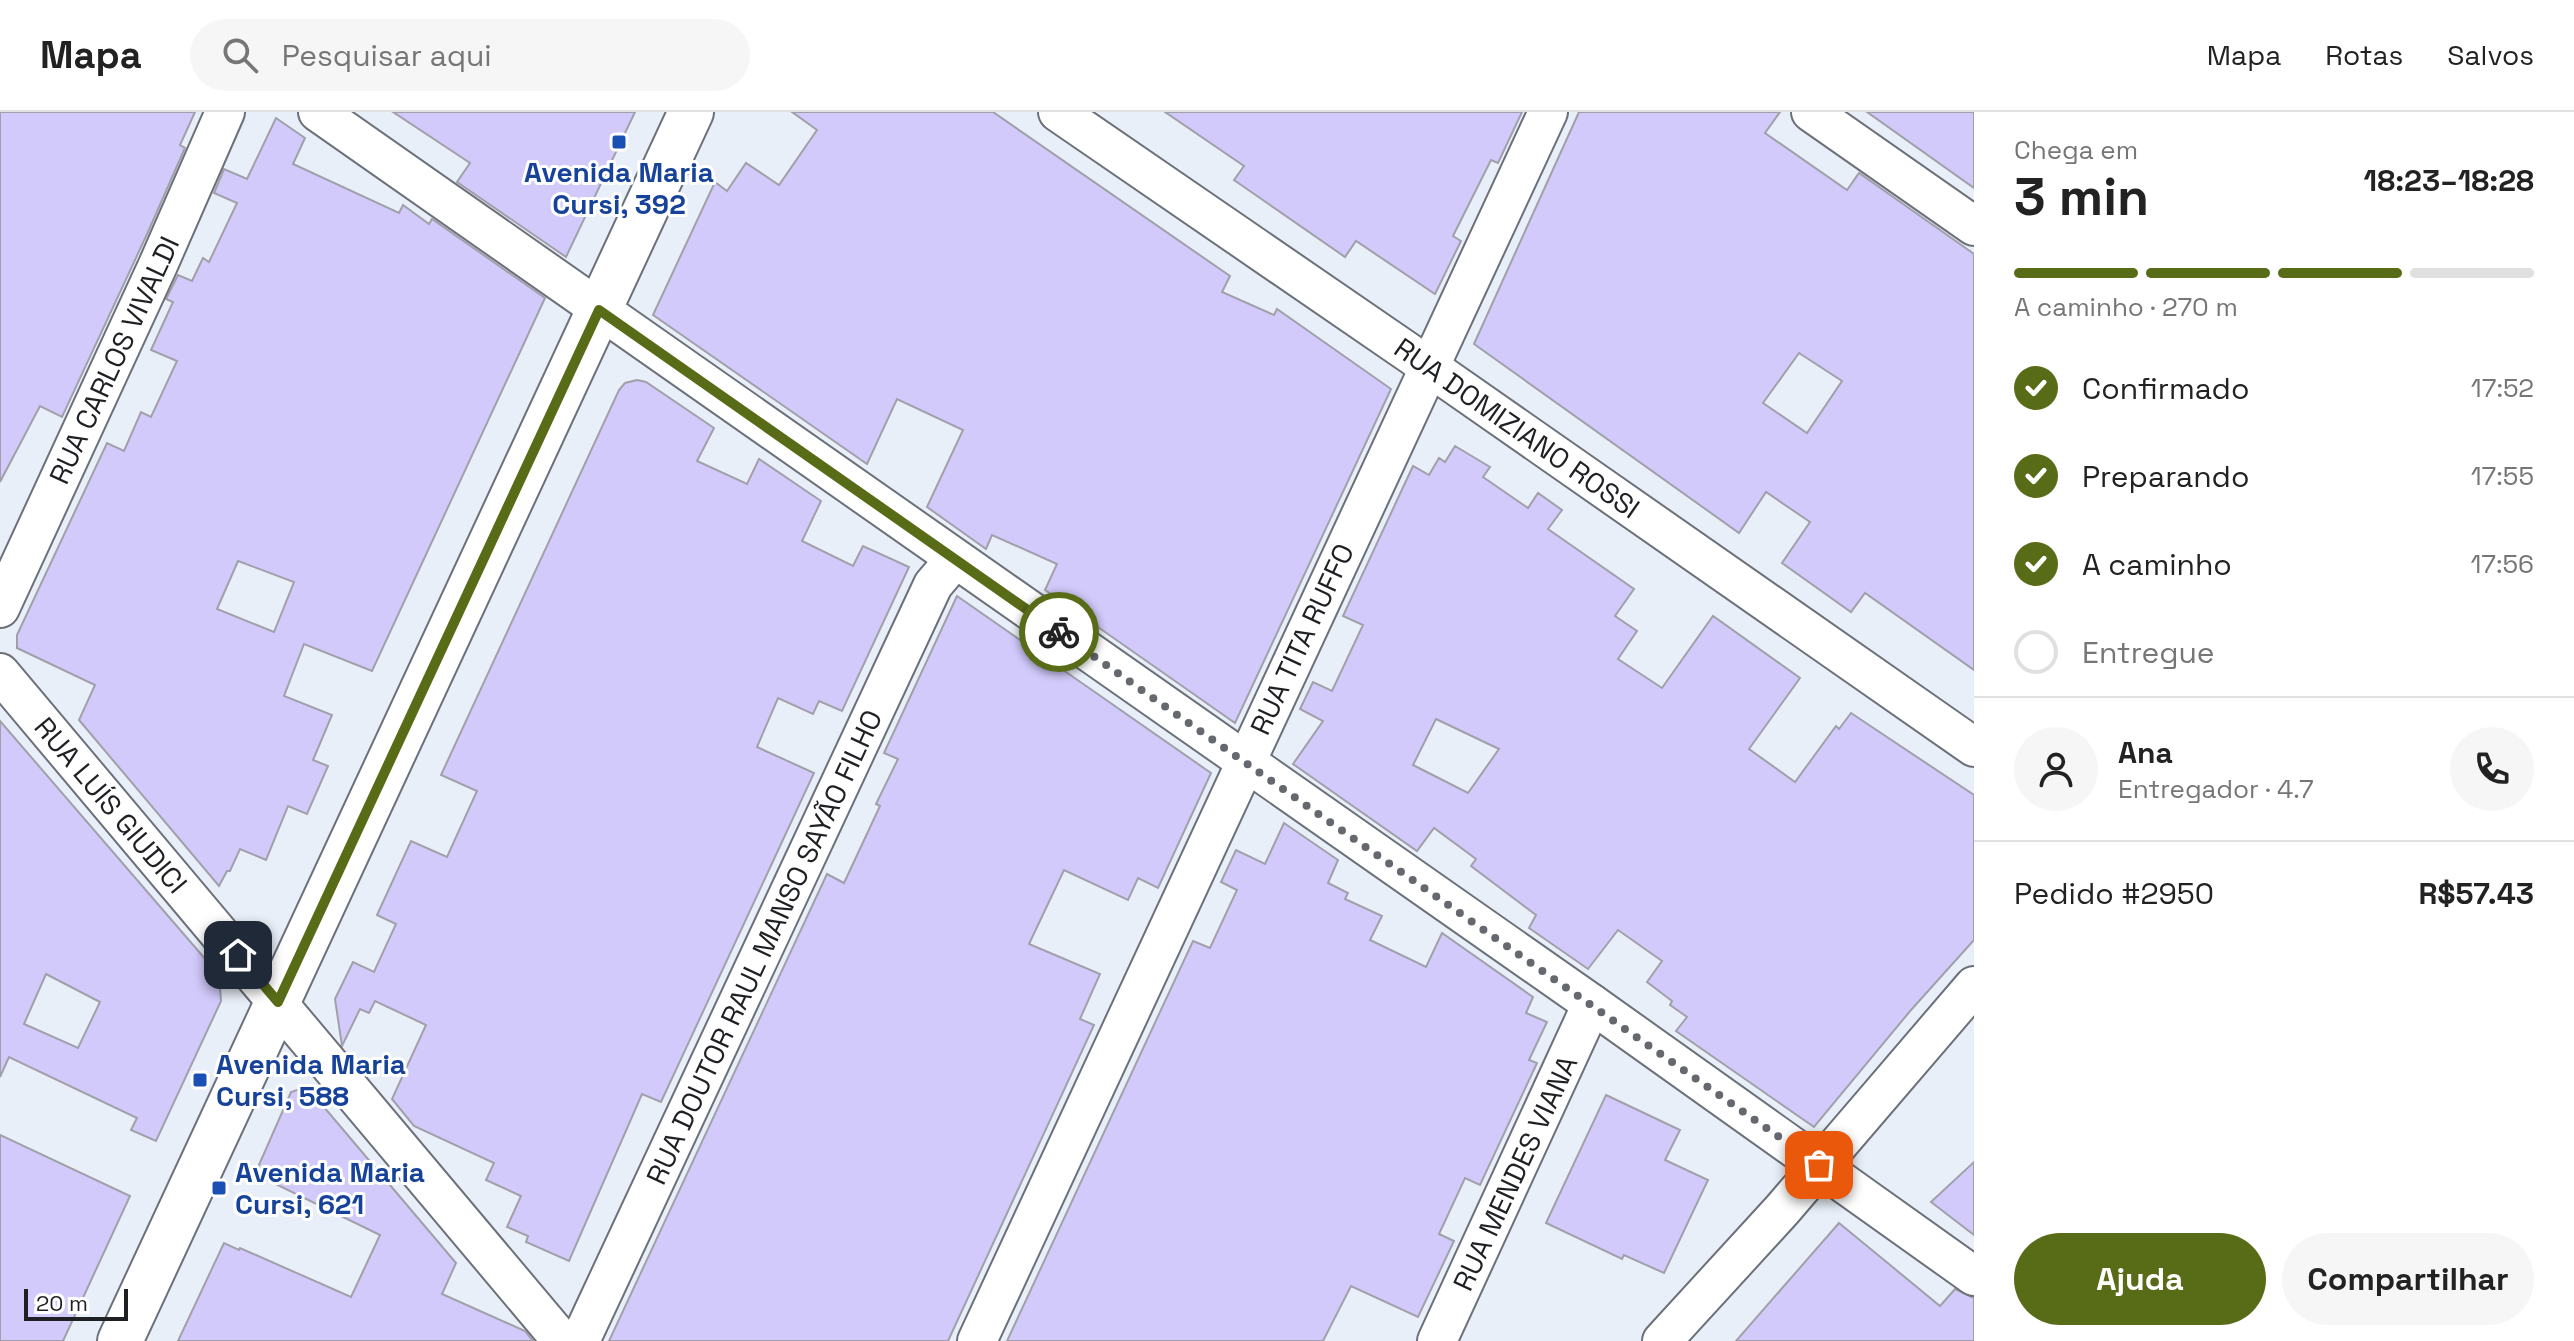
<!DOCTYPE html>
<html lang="pt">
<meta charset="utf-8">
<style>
:root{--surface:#fff;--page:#f6f6f6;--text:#222;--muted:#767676;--line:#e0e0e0;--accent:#586b17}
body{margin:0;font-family:"Space Grotesk",sans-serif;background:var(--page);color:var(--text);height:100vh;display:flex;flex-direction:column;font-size:30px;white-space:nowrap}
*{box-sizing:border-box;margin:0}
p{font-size:26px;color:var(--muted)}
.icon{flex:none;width:44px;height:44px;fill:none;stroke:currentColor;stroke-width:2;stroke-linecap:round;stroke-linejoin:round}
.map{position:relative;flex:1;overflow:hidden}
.details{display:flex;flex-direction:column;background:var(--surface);width:600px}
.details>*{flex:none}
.scale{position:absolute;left:24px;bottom:20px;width:104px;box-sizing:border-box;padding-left:8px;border:4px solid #1e2023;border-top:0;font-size:22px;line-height:28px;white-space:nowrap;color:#1e2023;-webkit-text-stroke:6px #fff;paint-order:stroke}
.pin{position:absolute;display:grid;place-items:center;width:68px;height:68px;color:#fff;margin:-34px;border-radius:16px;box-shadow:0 4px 12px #0006}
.courier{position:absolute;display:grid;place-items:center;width:80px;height:80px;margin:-40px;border:6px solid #586b17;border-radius:50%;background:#fff;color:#222;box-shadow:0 2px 10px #0007}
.head em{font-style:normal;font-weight:700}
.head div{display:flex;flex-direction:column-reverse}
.head{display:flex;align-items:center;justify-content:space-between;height:136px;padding:0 40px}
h1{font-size:52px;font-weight:700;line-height:60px}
.bar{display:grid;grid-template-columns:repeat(4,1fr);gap:12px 8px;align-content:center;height:96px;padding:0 40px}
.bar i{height:10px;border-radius:6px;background:var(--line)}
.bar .on{background:var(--accent)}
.bar p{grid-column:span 4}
.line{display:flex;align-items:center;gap:20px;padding:0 40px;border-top:2px solid var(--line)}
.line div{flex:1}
.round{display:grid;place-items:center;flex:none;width:84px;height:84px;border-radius:42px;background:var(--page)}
ol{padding:0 40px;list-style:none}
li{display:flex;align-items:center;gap:24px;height:88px}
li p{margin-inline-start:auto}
li .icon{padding:8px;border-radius:50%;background:var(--accent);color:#fff;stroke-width:4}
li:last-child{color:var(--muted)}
li i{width:44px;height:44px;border:4px solid var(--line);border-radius:50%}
.action{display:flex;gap:16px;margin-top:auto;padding:16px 40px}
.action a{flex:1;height:92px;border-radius:48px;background:var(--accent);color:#fff;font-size:32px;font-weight:700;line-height:92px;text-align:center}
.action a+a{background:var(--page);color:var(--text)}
header{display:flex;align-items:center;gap:48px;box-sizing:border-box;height:112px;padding:0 40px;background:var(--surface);border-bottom:2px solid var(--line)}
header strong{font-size:38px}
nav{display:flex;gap:44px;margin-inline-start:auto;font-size:28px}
.search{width:560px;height:72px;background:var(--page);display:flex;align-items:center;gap:20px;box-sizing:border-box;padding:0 28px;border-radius:44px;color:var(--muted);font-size:30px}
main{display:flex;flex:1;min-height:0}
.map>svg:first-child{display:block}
.building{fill:#d1cafb;stroke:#a1a0aa;stroke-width:2;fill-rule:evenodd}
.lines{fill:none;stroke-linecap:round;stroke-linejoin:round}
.minor-casing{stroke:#6b7079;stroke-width:42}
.tertiary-casing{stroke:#6b7079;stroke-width:48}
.minor{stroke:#fff;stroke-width:38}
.tertiary{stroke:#fff;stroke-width:44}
.done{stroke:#65686e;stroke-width:8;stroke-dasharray:0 14.4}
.route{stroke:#586b17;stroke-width:10}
.transit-dot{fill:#1a4fb4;stroke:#fff;stroke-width:3}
.labels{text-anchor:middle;stroke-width:6;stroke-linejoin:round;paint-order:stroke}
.transit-label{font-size:28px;font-weight:bold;fill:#164399;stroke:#fff;text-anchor:start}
.street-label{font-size:28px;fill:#1e2023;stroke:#fff}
</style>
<header>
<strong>Mapa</strong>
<div class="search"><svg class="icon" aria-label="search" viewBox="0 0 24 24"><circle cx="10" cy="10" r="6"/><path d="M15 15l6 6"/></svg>Pesquisar aqui</div>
<nav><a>Mapa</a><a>Rotas</a><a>Salvos</a></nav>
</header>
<main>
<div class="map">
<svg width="1974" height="1229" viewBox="0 0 1974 1229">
<rect width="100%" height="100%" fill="#e9eff8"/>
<g class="building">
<path d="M0 0H195L180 33 185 36 148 120 62 305 40 294 0 370Z"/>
<path d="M393 0H635L566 145 457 70 470 51Z"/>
<path d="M792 0H993L1230 164 1222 180 1274 203 1277 197 1391 277 1235 611 1045 478 1057 452 992 423 986 437 927 395 963 318 897 287 867 352 653 203 715 70 727 79 746 51 779 73 817 18Z"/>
<path d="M1165 0H1522L1498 51 1491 48 1453 124 1461 129 1435 182 1356 129 1345 145 1234 68 1244 54Z"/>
<path d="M1579 0H1780L1765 21 1847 78 1859 61 1974 142V558L1865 481 1851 500 1782 451 1810 410 1766 380 1739 421 1474 232ZM1799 241 1842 269 1807 321 1763 291Z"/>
<path d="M1867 0H1974V76Z"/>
<path d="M276 6 305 26 293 52 399 101 403 93 429 112 432 107 545 186 372 559 304 532 284 584 332 603 313 648 328 654 307 702 288 694 266 748 240 737 230 759H227L219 774 79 608 95 573 17 536V523L107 331 124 339 141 300 151 305 177 249 151 238 173 190 166 187 178 163 192 169 203 146 209 150 237 91 214 81 224 57 247 67ZM238 449 294 470 274 520 217 497Z"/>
<path d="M637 268 646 270 714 316 697 349 747 372 759 347 821 389 802 429 853 454 863 434 909 455 842 599 819 589 813 602 778 586 757 635 814 661 661 990 642 982 569 1149 526 1130 528 1124 507 1115 521 1084 486 1068 494 1051 414 1014 392 987 426 913 375 889 369 901 360 897 342 934 335 887 353 850 374 860 396 812 377 803 411 729 447 745 477 679 441 663 619 278 625 271Z"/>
<path d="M1455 334 1490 355 1483 365 1528 396 1538 381 1562 398 1548 417 1634 477 1615 504 1637 519 1618 547 1662 576 1713 504 1800 566 1749 637 1795 670 1836 614 1839 617 1851 601 1974 683V828L1911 898 1814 1015 1676 919 1687 905 1670 893 1672 889 1647 870 1662 849 1618 818 1588 857 1529 816 1536 803 1471 754 1476 747 1434 716 1417 739 1293 652 1323 609 1300 597 1313 570 1332 579 1363 513 1343 504 1413 354 1429 363 1439 346 1445 350ZM1436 607 1499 637 1468 681 1413 653Z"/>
<path d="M957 484 1211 661 1158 776 1138 766 1128 788 1064 758 1029 832 1100 862 1080 907 1094 913 948 1229H609L827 762 844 771 880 694 876 692 898 647 884 641Z"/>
<path d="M0 609 219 863 221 889 156 1029 131 1018 137 1006 9 945 0 965ZM46 862 100 890 78 936 24 912Z"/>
<path d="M1284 711 1338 748 1328 771 1348 781 1345 787 1382 804 1370 828 1426 855 1442 821 1533 885 1526 901 1547 910 1529 948 1537 951 1480 1073 1465 1066 1439 1122 1454 1129 1418 1205 1351 1174 1323 1229H1007L1193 829 1210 836 1237 778 1221 770 1236 738 1265 752Z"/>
<path d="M307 975 456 1151 442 1182 525 1219 533 1229H178L224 1131 239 1138 240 1136 351 1185 380 1123 255 1062 291 980Z"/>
<path d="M1606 983 1680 1018 1665 1048 1708 1068 1664 1161 1624 1143 1622 1147 1546 1111Z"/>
<path d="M0 1023 130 1084 63 1229H0Z"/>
<path d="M1974 1050V1123L1931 1090Z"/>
<path d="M1839 1111 1940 1194 1955 1177 1974 1186V1229H1736Z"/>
</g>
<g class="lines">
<g class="minor-casing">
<g id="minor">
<path d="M318 0 1592 892 1974 1164"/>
<path d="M1058 0 1428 254 1974 635"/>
<path d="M1811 0 1974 114"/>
<path d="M0 496 158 153 225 0"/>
<path d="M0 561 562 1229"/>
<path d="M580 1229 933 473 955 447"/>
<path d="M977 1229 1548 0"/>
<path d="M1437 1229 1592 892"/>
<path d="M1662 1229 1782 1098 1974 874"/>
</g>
</g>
<g class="tertiary-casing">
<path id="tertiary" d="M120 1229 691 0"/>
</g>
<use href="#minor" class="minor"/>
<use href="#tertiary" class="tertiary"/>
</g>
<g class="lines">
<path class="done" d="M1059 520 1819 1053"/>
<path class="route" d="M238 843 278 890 599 198 1059 520"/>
</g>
<g class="transit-dot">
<rect x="611" y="22" width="16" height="16" rx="4"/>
<rect x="192" y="960" width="16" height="16" rx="4"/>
<rect x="211" y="1068" width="16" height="16" rx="4"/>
</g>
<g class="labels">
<g class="transit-label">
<text x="619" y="70" text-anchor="middle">Avenida Maria<tspan x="619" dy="32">Cursi, 392</tspan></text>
<text x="216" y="962">Avenida Maria<tspan x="216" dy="32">Cursi, 588</tspan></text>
<text x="235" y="1070">Avenida Maria<tspan x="235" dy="32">Cursi, 621</tspan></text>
</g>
<g class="street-label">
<text transform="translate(114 248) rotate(-65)" y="10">RUA CARLOS VIVALDI</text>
<text transform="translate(1517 316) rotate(35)" y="10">RUA DOMIZIANO ROSSI</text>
<text transform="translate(1302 527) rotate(-65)" y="10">RUA TITA RUFFO</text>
<text transform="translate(111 693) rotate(50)" y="10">RUA LUÍS GIUDICI</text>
<text transform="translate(764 835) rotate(-65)" y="10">RUA DOUTOR RAUL MANSO SAYÃO FILHO</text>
<text transform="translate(1515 1061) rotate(-65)" y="10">RUA MENDES VIANA</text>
</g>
</g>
</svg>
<div class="scale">20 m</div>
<div class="pin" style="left:1819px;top:1053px;background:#ea580c"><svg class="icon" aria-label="bag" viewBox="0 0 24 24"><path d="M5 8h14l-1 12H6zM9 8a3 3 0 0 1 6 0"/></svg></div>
<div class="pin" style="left:238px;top:843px;background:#1f2937"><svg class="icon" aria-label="home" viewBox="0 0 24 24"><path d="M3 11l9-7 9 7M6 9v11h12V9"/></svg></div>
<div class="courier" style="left:1059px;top:520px"><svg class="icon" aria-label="bike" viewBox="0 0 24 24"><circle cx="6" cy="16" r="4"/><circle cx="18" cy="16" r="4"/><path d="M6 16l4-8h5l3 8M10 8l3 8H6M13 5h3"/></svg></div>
</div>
<section class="details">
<div class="head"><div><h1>3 min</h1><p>Chega em</p></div><em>18:23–18:28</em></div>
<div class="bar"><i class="on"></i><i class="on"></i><i class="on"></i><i></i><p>A caminho · 270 m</p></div>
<ol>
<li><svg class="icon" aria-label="check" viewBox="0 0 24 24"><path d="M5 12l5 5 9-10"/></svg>Confirmado<p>17:52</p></li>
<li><svg class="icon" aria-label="check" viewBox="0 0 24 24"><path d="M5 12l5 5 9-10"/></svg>Preparando<p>17:55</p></li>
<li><svg class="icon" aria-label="check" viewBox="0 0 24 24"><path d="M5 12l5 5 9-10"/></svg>A caminho<p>17:56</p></li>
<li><i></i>Entregue</li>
</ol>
<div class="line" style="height:144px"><a class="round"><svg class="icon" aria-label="person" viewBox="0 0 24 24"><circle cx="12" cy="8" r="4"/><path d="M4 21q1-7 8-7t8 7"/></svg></a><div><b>Ana</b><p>Entregador · 4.7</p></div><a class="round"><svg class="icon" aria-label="phone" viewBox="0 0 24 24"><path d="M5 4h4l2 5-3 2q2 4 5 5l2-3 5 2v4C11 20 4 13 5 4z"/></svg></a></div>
<div class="line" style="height:104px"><div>Pedido #2950</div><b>R$57.43</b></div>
<div class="action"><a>Ajuda</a><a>Compartilhar</a></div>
</section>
</main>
